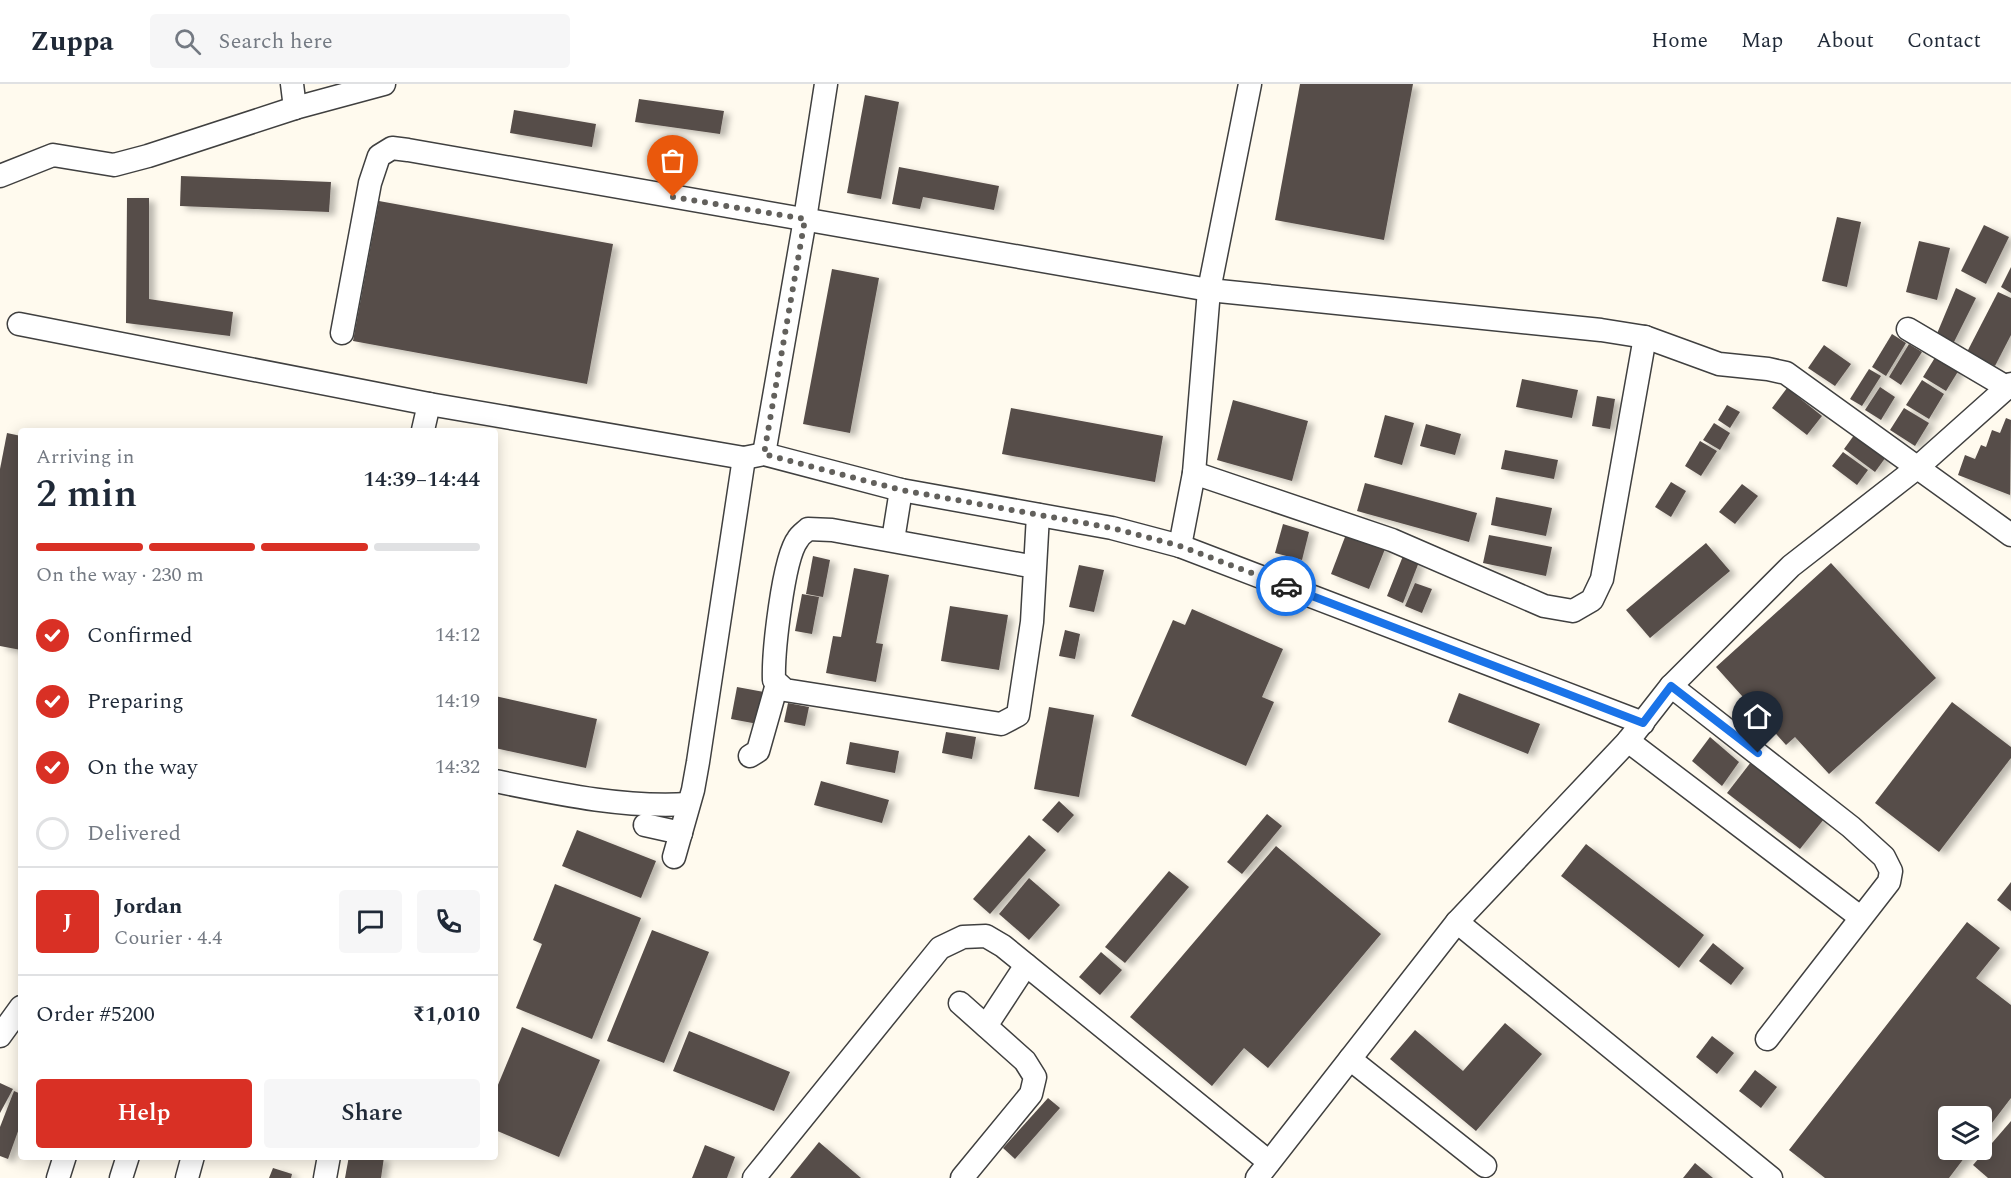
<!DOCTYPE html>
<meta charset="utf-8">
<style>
:root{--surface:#fff;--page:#f6f6f7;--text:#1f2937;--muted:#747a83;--line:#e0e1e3;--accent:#d93025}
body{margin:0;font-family:Spectral,serif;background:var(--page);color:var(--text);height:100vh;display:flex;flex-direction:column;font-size:22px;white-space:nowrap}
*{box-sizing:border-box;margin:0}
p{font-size:20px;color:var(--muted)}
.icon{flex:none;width:33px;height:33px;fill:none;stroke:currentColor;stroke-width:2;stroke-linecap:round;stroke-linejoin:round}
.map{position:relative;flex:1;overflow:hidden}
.side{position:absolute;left:18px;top:344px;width:480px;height:732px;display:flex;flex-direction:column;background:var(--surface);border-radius:6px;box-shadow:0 3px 15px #0003}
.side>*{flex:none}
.buttons{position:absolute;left:1938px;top:1022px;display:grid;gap:12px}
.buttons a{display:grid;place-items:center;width:54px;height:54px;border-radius:6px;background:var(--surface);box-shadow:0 3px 15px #0003;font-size:30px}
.pin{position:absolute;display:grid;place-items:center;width:51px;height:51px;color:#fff;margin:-62px -26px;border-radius:50% 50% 50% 0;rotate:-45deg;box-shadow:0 0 6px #0007}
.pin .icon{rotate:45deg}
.courier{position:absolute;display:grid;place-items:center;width:60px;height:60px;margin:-30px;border:4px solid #1a73e8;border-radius:50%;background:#fff;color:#222;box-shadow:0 2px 8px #0007}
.overview em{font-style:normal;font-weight:600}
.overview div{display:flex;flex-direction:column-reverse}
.overview{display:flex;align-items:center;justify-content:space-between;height:102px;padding:0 18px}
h1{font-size:39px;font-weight:600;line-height:45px}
.bar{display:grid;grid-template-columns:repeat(4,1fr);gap:9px 6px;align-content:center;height:72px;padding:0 18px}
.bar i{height:8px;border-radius:4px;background:var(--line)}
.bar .active{background:var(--accent)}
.bar p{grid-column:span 4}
.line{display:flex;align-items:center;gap:15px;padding:0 18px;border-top:2px solid var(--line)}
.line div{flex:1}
.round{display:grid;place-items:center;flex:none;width:63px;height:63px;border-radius:6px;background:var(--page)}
ol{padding:0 18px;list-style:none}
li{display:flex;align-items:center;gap:18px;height:66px}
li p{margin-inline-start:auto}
li .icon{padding:6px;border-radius:50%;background:var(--accent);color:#fff;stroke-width:4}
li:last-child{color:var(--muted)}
li i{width:33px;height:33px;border:3px solid var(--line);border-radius:50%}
.action{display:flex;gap:12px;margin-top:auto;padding:12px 18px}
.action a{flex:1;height:69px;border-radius:6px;background:var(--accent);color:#fff;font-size:24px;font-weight:600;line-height:69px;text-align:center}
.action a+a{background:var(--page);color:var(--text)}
header{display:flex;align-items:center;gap:36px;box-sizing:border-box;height:84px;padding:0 30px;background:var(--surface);border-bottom:2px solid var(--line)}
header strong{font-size:28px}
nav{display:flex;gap:33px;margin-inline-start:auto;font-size:21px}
.search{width:420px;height:54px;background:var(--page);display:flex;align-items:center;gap:15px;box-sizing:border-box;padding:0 21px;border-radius:6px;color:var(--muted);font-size:22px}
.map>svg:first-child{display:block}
.building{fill:#574d49;filter:url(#shadow)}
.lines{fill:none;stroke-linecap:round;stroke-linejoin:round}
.minor-casing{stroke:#404040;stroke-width:25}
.minor{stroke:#fff;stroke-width:22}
.done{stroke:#62605c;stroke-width:6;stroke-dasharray:0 10.8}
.route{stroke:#1a73e8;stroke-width:8}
</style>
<header>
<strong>Zuppa</strong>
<div class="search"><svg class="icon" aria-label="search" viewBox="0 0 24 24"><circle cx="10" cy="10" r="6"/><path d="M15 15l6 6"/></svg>Search here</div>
<nav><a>Home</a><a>Map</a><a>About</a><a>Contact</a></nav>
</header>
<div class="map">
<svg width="2011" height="1094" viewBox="0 0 2011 1094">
<defs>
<filter id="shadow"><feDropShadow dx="6" dy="3.5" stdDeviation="3" flood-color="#0004"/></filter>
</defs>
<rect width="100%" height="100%" fill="#fffaee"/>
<g class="building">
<path d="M1300 0H1413L1384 156 1275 136Z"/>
<path d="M865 11 899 18 881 115 847 109Z"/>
<path d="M639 15 724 27 720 50 635 38Z"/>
<path d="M514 26 596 40 592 63 510 49Z"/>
<path d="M899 83 999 102 994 126 923 113 920 125 892 120Z"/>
<path d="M181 92 331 98 329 128 180 122Z"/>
<path d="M127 114H149V215L233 228 230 252 126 239Z"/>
<path d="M379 117 613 160 587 300 353 257Z"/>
<path d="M1837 133 1861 138 1847 203 1822 197Z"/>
<path d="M1984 141 2009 153 1986 200 1961 187Z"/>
<path d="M1919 157 1950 164 1937 216 1906 208Z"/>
<path d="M2011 183V209L2001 203Z"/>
<path d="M832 185 879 194 850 349 803 340Z"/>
<path d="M1956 204 1976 214 1953 260 1936 252Z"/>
<path d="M1998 208 2011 214V251L1995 282 1967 268Z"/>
<path d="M1892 250 1906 259 1886 292 1872 283Z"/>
<path d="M1909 260 1922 268 1901 301 1889 293Z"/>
<path d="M1824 261 1851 280 1835 302 1808 284Z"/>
<path d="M1939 267 1962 281 1946 307 1923 293Z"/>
<path d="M1869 285 1881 292 1862 322 1850 315Z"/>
<path d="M1522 295 1578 306 1572 334 1516 323Z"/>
<path d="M1922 296 1944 310 1929 335 1906 321Z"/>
<path d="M1880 303 1895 313 1881 336 1865 326Z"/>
<path d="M1787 304 1822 332 1807 351 1772 324Z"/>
<path d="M1597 312 1615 315 1610 345 1592 342Z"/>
<path d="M1233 316 1308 337 1292 397 1217 376Z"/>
<path d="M1727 321 1740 328 1730 344 1718 336Z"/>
<path d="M1011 324 1163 352 1155 398 1002 370Z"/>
<path d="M1904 324 1929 339 1915 362 1890 346Z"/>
<path d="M1385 331 1414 339 1402 381 1374 373Z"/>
<path d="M2006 334 2011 336 2010 411 1958 391 1965 371 1975 375 1981 361 1986 363 1992 346 2000 349Z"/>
<path d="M1714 339 1730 349 1720 366 1703 356Z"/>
<path d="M1426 340 1461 350 1455 371 1420 362Z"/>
<path d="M1860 343 1891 366 1875 388 1844 365Z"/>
<path d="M7 349 21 352V566L0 562V385Z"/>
<path d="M1700 357 1717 367 1701 392 1685 382Z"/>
<path d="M1505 366 1558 376 1554 395 1501 385Z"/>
<path d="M1843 368 1868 386 1857 401 1832 382Z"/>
<path d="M1671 398 1686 407 1671 433 1655 423Z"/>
<path d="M1365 399 1477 429 1469 458 1357 427Z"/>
<path d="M1742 400 1758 412 1735 440 1719 428Z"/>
<path d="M1496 413 1552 424 1546 452 1491 441Z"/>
<path d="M1283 440 1309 448 1302 476 1275 469Z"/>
<path d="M1348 445 1387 460 1369 505 1331 490Z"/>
<path d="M1489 451 1552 463 1546 492 1483 479Z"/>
<path d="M1706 459 1730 487 1650 554 1626 526Z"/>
<path d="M813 472 830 476 823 513 806 510Z"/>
<path d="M1403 472 1419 478 1403 519 1387 512Z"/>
<path d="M1831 479 1936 594 1829 690 1795 653 1786 661 1716 583Z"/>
<path d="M1079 481 1104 486 1094 528 1069 523Z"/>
<path d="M854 484 889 491 876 559 883 560 876 598 826 589 833 552 841 553Z"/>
<path d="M1415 499 1432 505 1422 529 1405 522Z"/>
<path d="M802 510 819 513 812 550 795 547Z"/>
<path d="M950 522 1008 531 999 586 941 577Z"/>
<path d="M1192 525 1283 565 1262 613 1274 618 1246 682 1131 632 1173 536 1185 541Z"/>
<path d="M1065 546 1080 550 1075 575 1059 572Z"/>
<path d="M737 603 764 608 758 640 731 635Z"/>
<path d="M1459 609 1540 640 1528 670 1448 638Z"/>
<path d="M495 612 597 635 586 684 495 664Z"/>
<path d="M1952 618 2011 663V674L1939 768 1875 719Z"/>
<path d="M788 619 809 623 805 642 784 638Z"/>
<path d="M1049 623 1094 631 1079 713 1034 705Z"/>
<path d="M946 648 976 653 972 675 942 669Z"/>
<path d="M1710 653 1739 678 1722 702 1692 677Z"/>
<path d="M850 658 899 667 895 689 846 680Z"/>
<path d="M1751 678 1824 735 1800 765 1727 709Z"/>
<path d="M821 697 889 716 882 739 814 721Z"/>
<path d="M1059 717 1074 731 1058 749 1042 736Z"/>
<path d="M1267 730 1282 742 1242 790 1227 778Z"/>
<path d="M577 746 656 777 641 814 562 782Z"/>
<path d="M1029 751 1046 766 990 830 973 815Z"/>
<path d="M1586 760 1704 851 1679 884 1561 792Z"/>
<path d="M1276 762 1381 850 1268 984 1244 964 1212 1002 1130 933Z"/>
<path d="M1169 787 1189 803 1125 879 1105 863Z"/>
<path d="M1029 794 1060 821 1029 856 999 830Z"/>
<path d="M2011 798V827L1997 816Z"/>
<path d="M555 800 641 834 592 955 516 924 542 860 533 856Z"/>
<path d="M1967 838 2000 864 1976 894 2011 921V1014L1982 1052V1032H1948V1065H1971L1949 1094H1825L1789 1066Z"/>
<path d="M652 846 709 868 664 979 607 957Z"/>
<path d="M1713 859 1744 884 1731 901 1699 877Z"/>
<path d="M1101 868 1122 886 1100 911 1079 893Z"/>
<path d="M1505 939 1542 970 1476 1047 1390 975 1415 946 1463 987Z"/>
<path d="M522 943 600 976 559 1073 495 1046V1008Z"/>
<path d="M689 947 790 988 774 1027 673 987Z"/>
<path d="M1712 952 1734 969 1717 990 1696 973Z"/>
<path d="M1755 986 1777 1003 1761 1024 1739 1007Z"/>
<path d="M0 999 13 1005 0 1029Z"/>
<path d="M14 1007 21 1010V1039L8 1075 0 1072V1043Z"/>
<path d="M1048 1014 1060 1024 1015 1075 1003 1064Z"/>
<path d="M2011 1037V1094H1988L1973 1081Z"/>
<path d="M819 1058 861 1094H790Z"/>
<path d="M705 1061 735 1073 727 1094H692Z"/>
<path d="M349 1072 384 1073 381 1094H345Z"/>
<path d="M1695 1079 1713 1094H1683Z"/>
<path d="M273 1084 292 1090 291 1094H269Z"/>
</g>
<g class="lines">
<g class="minor-casing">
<g id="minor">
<path d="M292 0 295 24"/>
<path d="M0 92 53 71 114 81 148 72 295 24 384 0"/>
<path d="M19 240 429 320 744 374 764 370 901 406 1112 444 1180 462 1643 639"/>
<path d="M1908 245 2008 304"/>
<path d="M342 249 370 99 379 72 392 64 408 66 1209 206 1601 246 1645 253 1719 280 1768 285 1786 289 2011 451"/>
<path d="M423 346 429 320"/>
<path d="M764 370 805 135 826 0"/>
<path d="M1194 389 1392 456 1544 522 1573 527 1592 516 1602 495 1645 253"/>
<path d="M893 456 901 406"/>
<path d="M1180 462 1194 389 1209 206 1250 0"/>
<path d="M1035 483 832 446 808 445C805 448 800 451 798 455 783 474 773 570 774 596L785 606 1001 640 1018 631 1032 538 1038 431"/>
<path d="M1671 602 1851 743 1884 773 1891 787 1889 798 1767 955"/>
<path d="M1628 657 1860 833"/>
<path d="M750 672 758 667 777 600"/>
<path d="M495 697C559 710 623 724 688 720"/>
<path d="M645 741 681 749"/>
<path d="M674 773 693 706 698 678 744 374"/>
<path d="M1457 838 1771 1094"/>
<path d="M960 919 1025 977 1035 993 1031 1010 962 1094"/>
<path d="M986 942 1026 881"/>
<path d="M0 952 21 923"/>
<path d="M1350 975 1485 1082"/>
<path d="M58 1094 65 1072"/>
<path d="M121 1094 128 1072"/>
<path d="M187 1094 193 1072"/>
<path d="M325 1094 329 1072"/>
<path d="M754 1094 940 864 963 853 986 852 1003 862 1269 1078"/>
<path d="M1257 1094 1457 838 1628 657 1671 602 1791 482 1918 383 2011 300"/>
</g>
</g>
<use href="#minor" class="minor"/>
</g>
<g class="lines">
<path class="done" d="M673 113 805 135 764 370 901 406 1112 444 1180 462 1286 502"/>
<path class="route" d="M1286 502 1643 639 1671 602 1758 669"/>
</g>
</svg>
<div class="buttons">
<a><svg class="icon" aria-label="layers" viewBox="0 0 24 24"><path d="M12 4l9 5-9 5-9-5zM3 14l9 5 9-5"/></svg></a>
</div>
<div class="pin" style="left:673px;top:113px;background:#ea580c"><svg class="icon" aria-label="bag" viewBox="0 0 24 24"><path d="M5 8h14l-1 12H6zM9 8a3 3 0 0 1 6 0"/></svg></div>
<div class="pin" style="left:1758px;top:669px;background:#1f2937"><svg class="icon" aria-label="home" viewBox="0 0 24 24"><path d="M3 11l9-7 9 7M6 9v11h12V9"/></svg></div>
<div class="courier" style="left:1286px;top:502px"><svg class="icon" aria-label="car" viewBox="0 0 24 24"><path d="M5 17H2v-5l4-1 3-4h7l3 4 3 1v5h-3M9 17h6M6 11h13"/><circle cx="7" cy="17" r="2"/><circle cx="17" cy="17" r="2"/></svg></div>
<section class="side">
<div class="overview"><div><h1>2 min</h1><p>Arriving in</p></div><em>14:39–14:44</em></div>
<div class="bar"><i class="active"></i><i class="active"></i><i class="active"></i><i></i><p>On the way · 230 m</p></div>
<ol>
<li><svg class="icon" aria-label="check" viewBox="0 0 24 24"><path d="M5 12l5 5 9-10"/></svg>Confirmed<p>14:12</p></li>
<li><svg class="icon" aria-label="check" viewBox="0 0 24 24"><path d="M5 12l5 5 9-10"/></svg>Preparing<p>14:19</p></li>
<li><svg class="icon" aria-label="check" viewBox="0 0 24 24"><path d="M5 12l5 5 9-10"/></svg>On the way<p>14:32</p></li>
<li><i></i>Delivered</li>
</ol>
<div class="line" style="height:108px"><b class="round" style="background:var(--accent);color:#fff">J</b><div><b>Jordan</b><p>Courier · 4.4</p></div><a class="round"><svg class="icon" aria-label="chat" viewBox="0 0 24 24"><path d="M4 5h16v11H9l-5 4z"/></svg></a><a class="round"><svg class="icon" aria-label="phone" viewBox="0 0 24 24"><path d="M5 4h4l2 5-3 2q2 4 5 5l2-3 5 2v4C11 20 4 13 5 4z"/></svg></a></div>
<div class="line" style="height:78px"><div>Order #5200</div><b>₹1,010</b></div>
<div class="action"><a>Help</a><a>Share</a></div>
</section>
</div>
